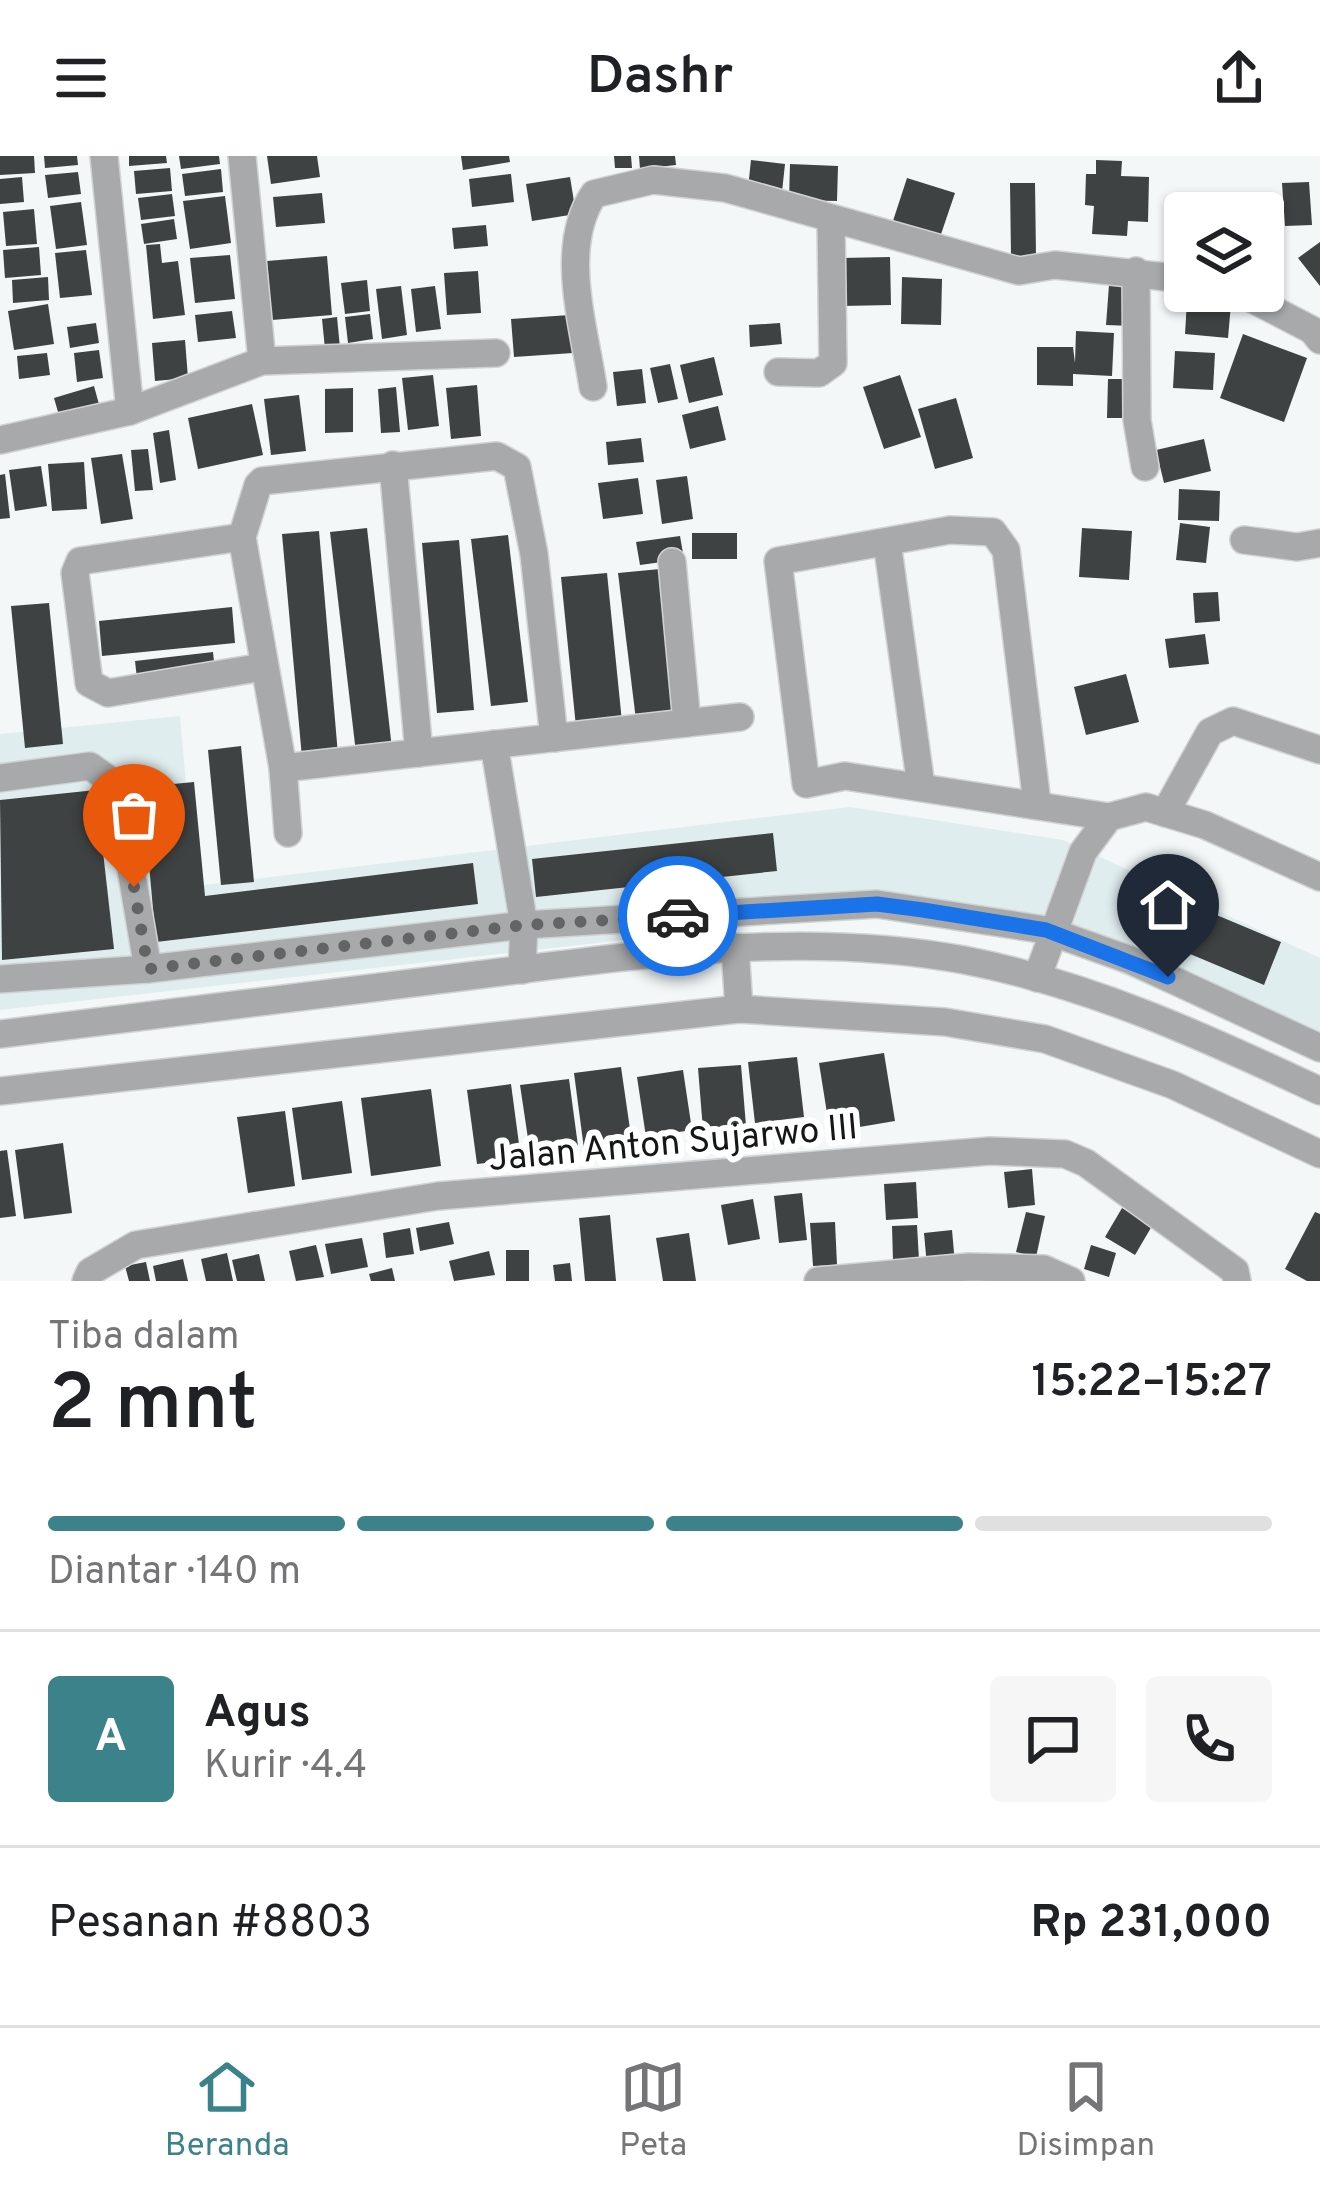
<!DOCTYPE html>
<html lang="id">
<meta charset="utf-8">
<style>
:root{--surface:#fff;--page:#f6f6f6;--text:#202124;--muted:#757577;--line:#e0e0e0;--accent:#3b828a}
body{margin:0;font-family:Overpass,sans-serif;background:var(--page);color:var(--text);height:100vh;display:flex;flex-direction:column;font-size:45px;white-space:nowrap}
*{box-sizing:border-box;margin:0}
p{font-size:39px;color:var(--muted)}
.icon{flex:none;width:66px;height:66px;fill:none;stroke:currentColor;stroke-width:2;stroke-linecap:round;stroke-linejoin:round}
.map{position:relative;height:1125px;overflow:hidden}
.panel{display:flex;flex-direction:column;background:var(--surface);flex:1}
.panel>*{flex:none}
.controls{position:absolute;left:1164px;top:36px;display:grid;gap:24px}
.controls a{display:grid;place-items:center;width:120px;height:120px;border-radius:12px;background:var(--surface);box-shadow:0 3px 9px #0004;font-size:60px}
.pin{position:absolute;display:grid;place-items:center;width:102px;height:102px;color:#fff;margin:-123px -51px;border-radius:50% 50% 50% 0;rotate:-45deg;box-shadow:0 0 12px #0007}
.pin .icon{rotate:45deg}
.courier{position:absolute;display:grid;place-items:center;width:120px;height:120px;margin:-60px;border:9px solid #1a73e8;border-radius:50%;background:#fff;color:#222;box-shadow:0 3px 15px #0007}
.head em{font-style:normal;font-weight:600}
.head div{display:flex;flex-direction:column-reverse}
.head{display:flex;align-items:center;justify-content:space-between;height:204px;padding:0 48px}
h1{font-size:78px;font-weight:600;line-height:90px}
.bar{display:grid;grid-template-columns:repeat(4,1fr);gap:18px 12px;align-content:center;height:144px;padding:0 48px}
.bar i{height:15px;border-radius:9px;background:var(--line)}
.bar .current{background:var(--accent)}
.bar p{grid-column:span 4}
.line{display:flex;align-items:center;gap:30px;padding:0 48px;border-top:3px solid var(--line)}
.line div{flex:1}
.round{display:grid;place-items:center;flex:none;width:126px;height:126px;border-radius:12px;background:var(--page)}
header{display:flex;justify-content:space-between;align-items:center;height:156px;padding:0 48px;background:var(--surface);font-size:54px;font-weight:600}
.tabs{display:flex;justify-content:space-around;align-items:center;height:168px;border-top:3px solid var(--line);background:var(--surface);font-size:33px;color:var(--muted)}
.tabs a{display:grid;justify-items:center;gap:6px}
.tabs .current{color:var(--accent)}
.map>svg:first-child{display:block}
.built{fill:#e0edef}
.building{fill:#3f4242}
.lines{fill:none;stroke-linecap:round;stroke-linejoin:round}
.minor-casing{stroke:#cfd3d3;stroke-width:30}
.minor{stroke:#a8a9aa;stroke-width:27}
.done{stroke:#636565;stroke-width:12;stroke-dasharray:0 21.6}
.route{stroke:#1a73e8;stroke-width:15}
.labels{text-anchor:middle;stroke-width:12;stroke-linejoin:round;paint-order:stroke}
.street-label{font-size:36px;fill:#151616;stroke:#fff}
</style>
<header><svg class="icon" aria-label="menu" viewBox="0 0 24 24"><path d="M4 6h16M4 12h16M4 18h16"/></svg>Dashr<svg class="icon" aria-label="share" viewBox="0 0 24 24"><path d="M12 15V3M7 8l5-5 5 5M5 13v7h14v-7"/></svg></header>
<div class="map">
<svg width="1320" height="1125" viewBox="0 0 1320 1125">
<rect width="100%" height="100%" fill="#f3f7f7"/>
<path class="built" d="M180 560 195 730 850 651 1063 684 1320 802V904L1034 780 882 755 0 854V578Z"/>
<g class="building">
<path d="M0 0H34L35 17 0 19Z"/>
<path d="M44 0H77L78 9 45 12Z"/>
<path d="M129 0H166L167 7 129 10Z"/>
<path d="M179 0H219L220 8 181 13Z"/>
<path d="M267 0H317L320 21 271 28Z"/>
<path d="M461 0H509L510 6 463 14Z"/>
<path d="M614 0H631L632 12H615Z"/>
<path d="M639 0H675L676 9 640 13Z"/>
<path d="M751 4 785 8 782 36 748 32Z"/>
<path d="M1096 4 1122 5 1121 20 1149 21 1148 66 1128 65 1127 80 1092 78 1094 50 1085 49 1086 18H1096Z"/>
<path d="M790 8 838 10 837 45 789 44Z"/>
<path d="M170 12 172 35 136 38 134 15Z"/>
<path d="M221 13 223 36 185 40 182 18Z"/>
<path d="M78 16 81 38 48 42 45 19Z"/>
<path d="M511 18 514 46 472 51 469 23Z"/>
<path d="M22 21 24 46 0 48V23Z"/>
<path d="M570 21 576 58 532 65 526 28Z"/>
<path d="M907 22 955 37 938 87 891 71Z"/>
<path d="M1309 26 1312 69 1285 70 1282 27Z"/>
<path d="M1010 27H1035L1036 100H1011Z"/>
<path d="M322 37 325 67 276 71 273 41Z"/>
<path d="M172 38 175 60 141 64 138 42Z"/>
<path d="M225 40 231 87 190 93 183 45Z"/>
<path d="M1209 41H1236L1237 57H1209Z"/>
<path d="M81 46 87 89 56 93 50 50Z"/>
<path d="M34 53 37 88 6 90 3 56Z"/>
<path d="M174 63 177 83 144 88 141 68Z"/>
<path d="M486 69 488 90 454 93 452 72Z"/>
<path d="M1320 86V130L1298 102Z"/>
<path d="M160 88 162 107 178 105 185 159 153 163 146 89Z"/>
<path d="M39 91 41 119 5 122 3 94Z"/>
<path d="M86 94 92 139 60 142 55 97Z"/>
<path d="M230 99 235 143 195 147 190 102Z"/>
<path d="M327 100 332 159 272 164 267 105Z"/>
<path d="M890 101 891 149 842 150 841 102Z"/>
<path d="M478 115 481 157 447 159 444 117Z"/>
<path d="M48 121 49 144 13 147 12 124Z"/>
<path d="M902 121 942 123 941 169 901 168Z"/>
<path d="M367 124 370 155 345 158 341 127Z"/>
<path d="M1109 129 1135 130 1133 170 1106 169Z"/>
<path d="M401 130 407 179 382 183 376 133Z"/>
<path d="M435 130 441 173 416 176 411 133Z"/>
<path d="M1187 145 1231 148 1228 182 1185 178Z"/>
<path d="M48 148 54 188 14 194 8 155Z"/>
<path d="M232 155 236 182 198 186 195 159Z"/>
<path d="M370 158 373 183 348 187 345 161Z"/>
<path d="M570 159 573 197 514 201 511 163Z"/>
<path d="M337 161 340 192 325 193 322 163Z"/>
<path d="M96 167 99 187 70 192 67 171Z"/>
<path d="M780 167 782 188 750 191 749 169Z"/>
<path d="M1076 175 1114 177 1112 220 1073 218V230L1037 229V191H1073L1075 207Z"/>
<path d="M1243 178 1307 202 1284 266 1220 242Z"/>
<path d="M185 184 188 222 155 225 152 187Z"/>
<path d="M99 194 103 222 77 226 74 197Z"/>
<path d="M1175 195 1215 197 1213 234 1173 232Z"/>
<path d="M47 197 50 219 19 223 17 200Z"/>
<path d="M714 201 723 239 689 247 680 209Z"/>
<path d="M670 208 678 243 658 247 650 212Z"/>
<path d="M642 213 646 247 617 250 613 216Z"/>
<path d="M433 219 439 270 408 274 402 222Z"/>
<path d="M900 219 921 281 884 293 863 231Z"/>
<path d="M1108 223H1129L1128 262H1107Z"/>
<path d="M477 229 481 280 451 283 446 232Z"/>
<path d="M94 230 100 252 60 263 54 242Z"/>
<path d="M396 231 400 276 381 277 378 233Z"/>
<path d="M353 232V276L325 277V233Z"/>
<path d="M299 239 306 295 271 299 264 243Z"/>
<path d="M956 242 973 302 935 313 918 253Z"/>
<path d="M252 248 263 299 198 313 188 262Z"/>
<path d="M718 250 726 284 690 293 682 259Z"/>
<path d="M169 274 176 324 160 327 153 277Z"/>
<path d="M641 282 644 306 608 309 606 286Z"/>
<path d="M1204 283 1211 315 1164 327 1156 294Z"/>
<path d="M148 293 153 334 135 335 131 294Z"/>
<path d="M122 298 133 363 101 368 91 302Z"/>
<path d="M84 306 87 353 52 355 48 308Z"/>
<path d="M41 310 47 350 15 355 9 314Z"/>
<path d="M5 318 10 362 0 363V319Z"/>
<path d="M687 320 693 363 662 368 656 324Z"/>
<path d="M638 322 643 358 603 363 598 327Z"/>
<path d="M1179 333 1220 335 1219 365 1178 364Z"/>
<path d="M1180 367 1210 371 1206 407 1176 404Z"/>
<path d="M367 372 392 593 356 597 330 376Z"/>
<path d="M1082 372 1132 375 1129 424 1079 421Z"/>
<path d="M319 375 338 599 302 602 282 378Z"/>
<rect x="692" y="377" width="45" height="26"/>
<path d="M508 379 528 546 491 550 471 383Z"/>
<path d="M680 380 684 403 640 409 636 386Z"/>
<path d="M459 384 474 554 437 557 422 387Z"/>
<path d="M660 413 678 559 636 564 618 417Z"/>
<path d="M607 417 622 566 576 571 561 421Z"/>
<path d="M1218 436 1220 465 1195 467 1193 437Z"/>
<path d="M49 447 63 588 25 592 11 450Z"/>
<path d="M232 451 235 487 102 500 99 465Z"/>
<path d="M1205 478 1209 508 1169 512 1165 483Z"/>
<path d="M213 496 215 515 137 523 135 505Z"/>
<path d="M1126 518 1139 566 1086 579 1074 531Z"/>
<path d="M241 590 254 726 221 729 208 594Z"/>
<path d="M194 626 205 740 473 707 478 748 156 786 142 631Z"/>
<path d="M96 634 114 793 2 804 0 644Z"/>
<path d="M773 677 777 715 536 741 532 703Z"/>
<path d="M1145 729 1281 786 1264 829 1128 772Z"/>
<path d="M884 897 895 965 830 976 819 907Z"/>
<path d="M797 901 804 961 755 967 748 906Z"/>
<path d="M741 909 746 970 703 974 698 912Z"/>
<path d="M621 911 632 987 584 993 574 917Z"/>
<path d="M683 914 692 974 646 981 637 921Z"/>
<path d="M569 923 578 990 530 996 520 929Z"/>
<path d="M511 928 521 1003 477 1008 467 934Z"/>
<path d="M431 933 441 1010 371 1020 361 942Z"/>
<path d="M342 945 352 1017 302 1024 292 952Z"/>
<path d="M285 955 295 1030 248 1037 237 961Z"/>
<path d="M63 987 72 1057 24 1063 15 994Z"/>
<path d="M7 994 16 1060 0 1062V995Z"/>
<path d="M1032 1013 1035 1049 1008 1052 1004 1016Z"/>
<path d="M916 1026 918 1062 886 1064 884 1028Z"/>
<path d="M802 1037 807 1084 779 1087 774 1040Z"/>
<path d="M753 1043 760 1083 728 1089 721 1049Z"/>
<path d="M1122 1052 1152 1070 1135 1099 1105 1081Z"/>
<path d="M1026 1056 1045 1060 1036 1101 1016 1096Z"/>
<path d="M1315 1056 1320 1058V1125H1307L1285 1113Z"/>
<path d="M610 1059 616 1125H585L579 1062Z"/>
<path d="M449 1066 454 1088 420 1095 416 1072Z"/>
<path d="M835 1066 837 1109 813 1110 810 1067Z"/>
<path d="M917 1069 919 1104 893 1105 892 1070Z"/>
<path d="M410 1072 414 1098 386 1102 383 1077Z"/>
<path d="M952 1074 955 1108 927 1110 924 1077Z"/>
<path d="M689 1077 696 1125H663L656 1082Z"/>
<path d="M362 1082 368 1111 331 1118 325 1088Z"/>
<path d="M316 1089 324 1121 296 1125 289 1095Z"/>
<path d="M1091 1089 1116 1097 1109 1121 1084 1113Z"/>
<rect x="506" y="1094" width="23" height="31"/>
<path d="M489 1095 495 1119 454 1125 449 1105Z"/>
<path d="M227 1097 233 1125H206L201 1103Z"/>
<path d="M259 1098 265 1125H237L232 1104Z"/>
<path d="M183 1103 188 1125H156L153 1110Z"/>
<path d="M146 1106 150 1125H129L125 1110Z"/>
<path d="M570 1107 572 1125H555L553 1109Z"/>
<path d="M392 1112 395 1125H371L369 1118Z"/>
</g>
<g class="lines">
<g class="minor-casing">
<g id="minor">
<path d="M104 0 130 255"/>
<path d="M242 0 262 205"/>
<path d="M1136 115 1137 264 1145 311"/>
<path d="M1237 135 1312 174 1320 184"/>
<path d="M778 216 819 217 833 207 831 65"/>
<path d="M593 231C584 170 558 91 594 38L653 24 725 32 1019 115 1055 109 1185 123"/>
<path d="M0 284 130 255 262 205 496 197"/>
<path d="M393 309 419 597"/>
<path d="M242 381 80 405 75 417 89 527 108 537 263 511"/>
<path d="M1244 384 1297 391 1320 387"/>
<path d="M887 386 921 630"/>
<path d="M672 406 687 567"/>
<path d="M494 588 524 769 522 814"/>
<path d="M283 612 740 561"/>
<path d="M0 622 90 610 111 625 120 649 148 813"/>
<path d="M1037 647 1006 394 993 376 950 374 778 405 806 628 845 620 1109 661"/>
<path d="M1165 657 1210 576 1233 565 1320 594"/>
<path d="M288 677 283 612 242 381 258 329 262 325 497 300 517 311 534 398 554 582"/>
<path d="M735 791 739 853"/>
<path d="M1037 822 1083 696 1109 661 1146 651 1205 669 1320 721"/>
<path d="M0 823 148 813 524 769 877 748 1046 774 1130 804 1320 892"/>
<path d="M0 878C159 858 318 839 477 819 638 799 802 774 964 804 1089 828 1205 881 1320 935"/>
<path d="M0 935 739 853 945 866 1045 883 1173 929 1320 998"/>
<path d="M86 1125 90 1116 136 1089 438 1040 990 995 1065 998 1086 1007 1235 1115 1237 1125"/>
<path d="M818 1125 969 1111 1044 1113 1071 1125"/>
</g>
</g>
<use href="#minor" class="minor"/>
</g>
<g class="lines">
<path class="done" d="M134 731 148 813 524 769 678 760"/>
<path class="route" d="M678 760 877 748 923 754 1046 774 1168 821"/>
</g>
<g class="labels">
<g class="street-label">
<text transform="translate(673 985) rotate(-5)" y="13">Jalan Anton Sujarwo III</text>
</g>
</g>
</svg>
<div class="controls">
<a><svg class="icon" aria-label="layers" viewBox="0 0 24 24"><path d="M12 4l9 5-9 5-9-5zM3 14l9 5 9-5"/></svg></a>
</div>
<div class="pin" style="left:134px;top:731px;background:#ea580c"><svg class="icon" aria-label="bag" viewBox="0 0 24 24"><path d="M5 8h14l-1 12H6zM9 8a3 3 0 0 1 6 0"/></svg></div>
<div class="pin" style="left:1168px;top:821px;background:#1f2937"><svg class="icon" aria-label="home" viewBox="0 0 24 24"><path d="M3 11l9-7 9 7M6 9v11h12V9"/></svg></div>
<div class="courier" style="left:678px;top:760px"><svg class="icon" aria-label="car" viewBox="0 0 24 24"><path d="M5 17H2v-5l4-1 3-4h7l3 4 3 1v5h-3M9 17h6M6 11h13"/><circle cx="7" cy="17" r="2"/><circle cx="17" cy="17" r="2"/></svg></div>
</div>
<section class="panel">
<div class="head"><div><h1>2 mnt</h1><p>Tiba dalam</p></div><em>15:22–15:27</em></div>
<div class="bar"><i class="current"></i><i class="current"></i><i class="current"></i><i></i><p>Diantar · 140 m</p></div>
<div class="line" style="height:216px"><b class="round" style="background:var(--accent);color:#fff">A</b><div><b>Agus</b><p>Kurir · 4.4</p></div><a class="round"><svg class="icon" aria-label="chat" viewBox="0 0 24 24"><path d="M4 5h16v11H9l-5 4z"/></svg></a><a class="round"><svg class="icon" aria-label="phone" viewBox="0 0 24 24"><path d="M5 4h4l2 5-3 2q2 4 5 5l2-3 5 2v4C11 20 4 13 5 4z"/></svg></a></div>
<div class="line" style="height:156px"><div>Pesanan #8803</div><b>Rp 231,000</b></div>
</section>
<nav class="tabs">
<a class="current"><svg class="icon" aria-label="home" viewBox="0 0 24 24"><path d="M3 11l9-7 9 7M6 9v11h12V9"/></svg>Beranda</a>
<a><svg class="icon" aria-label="map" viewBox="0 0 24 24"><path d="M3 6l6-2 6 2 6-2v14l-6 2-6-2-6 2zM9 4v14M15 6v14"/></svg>Peta</a>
<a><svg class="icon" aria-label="saved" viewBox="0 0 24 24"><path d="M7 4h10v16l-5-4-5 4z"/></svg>Disimpan</a>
</nav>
